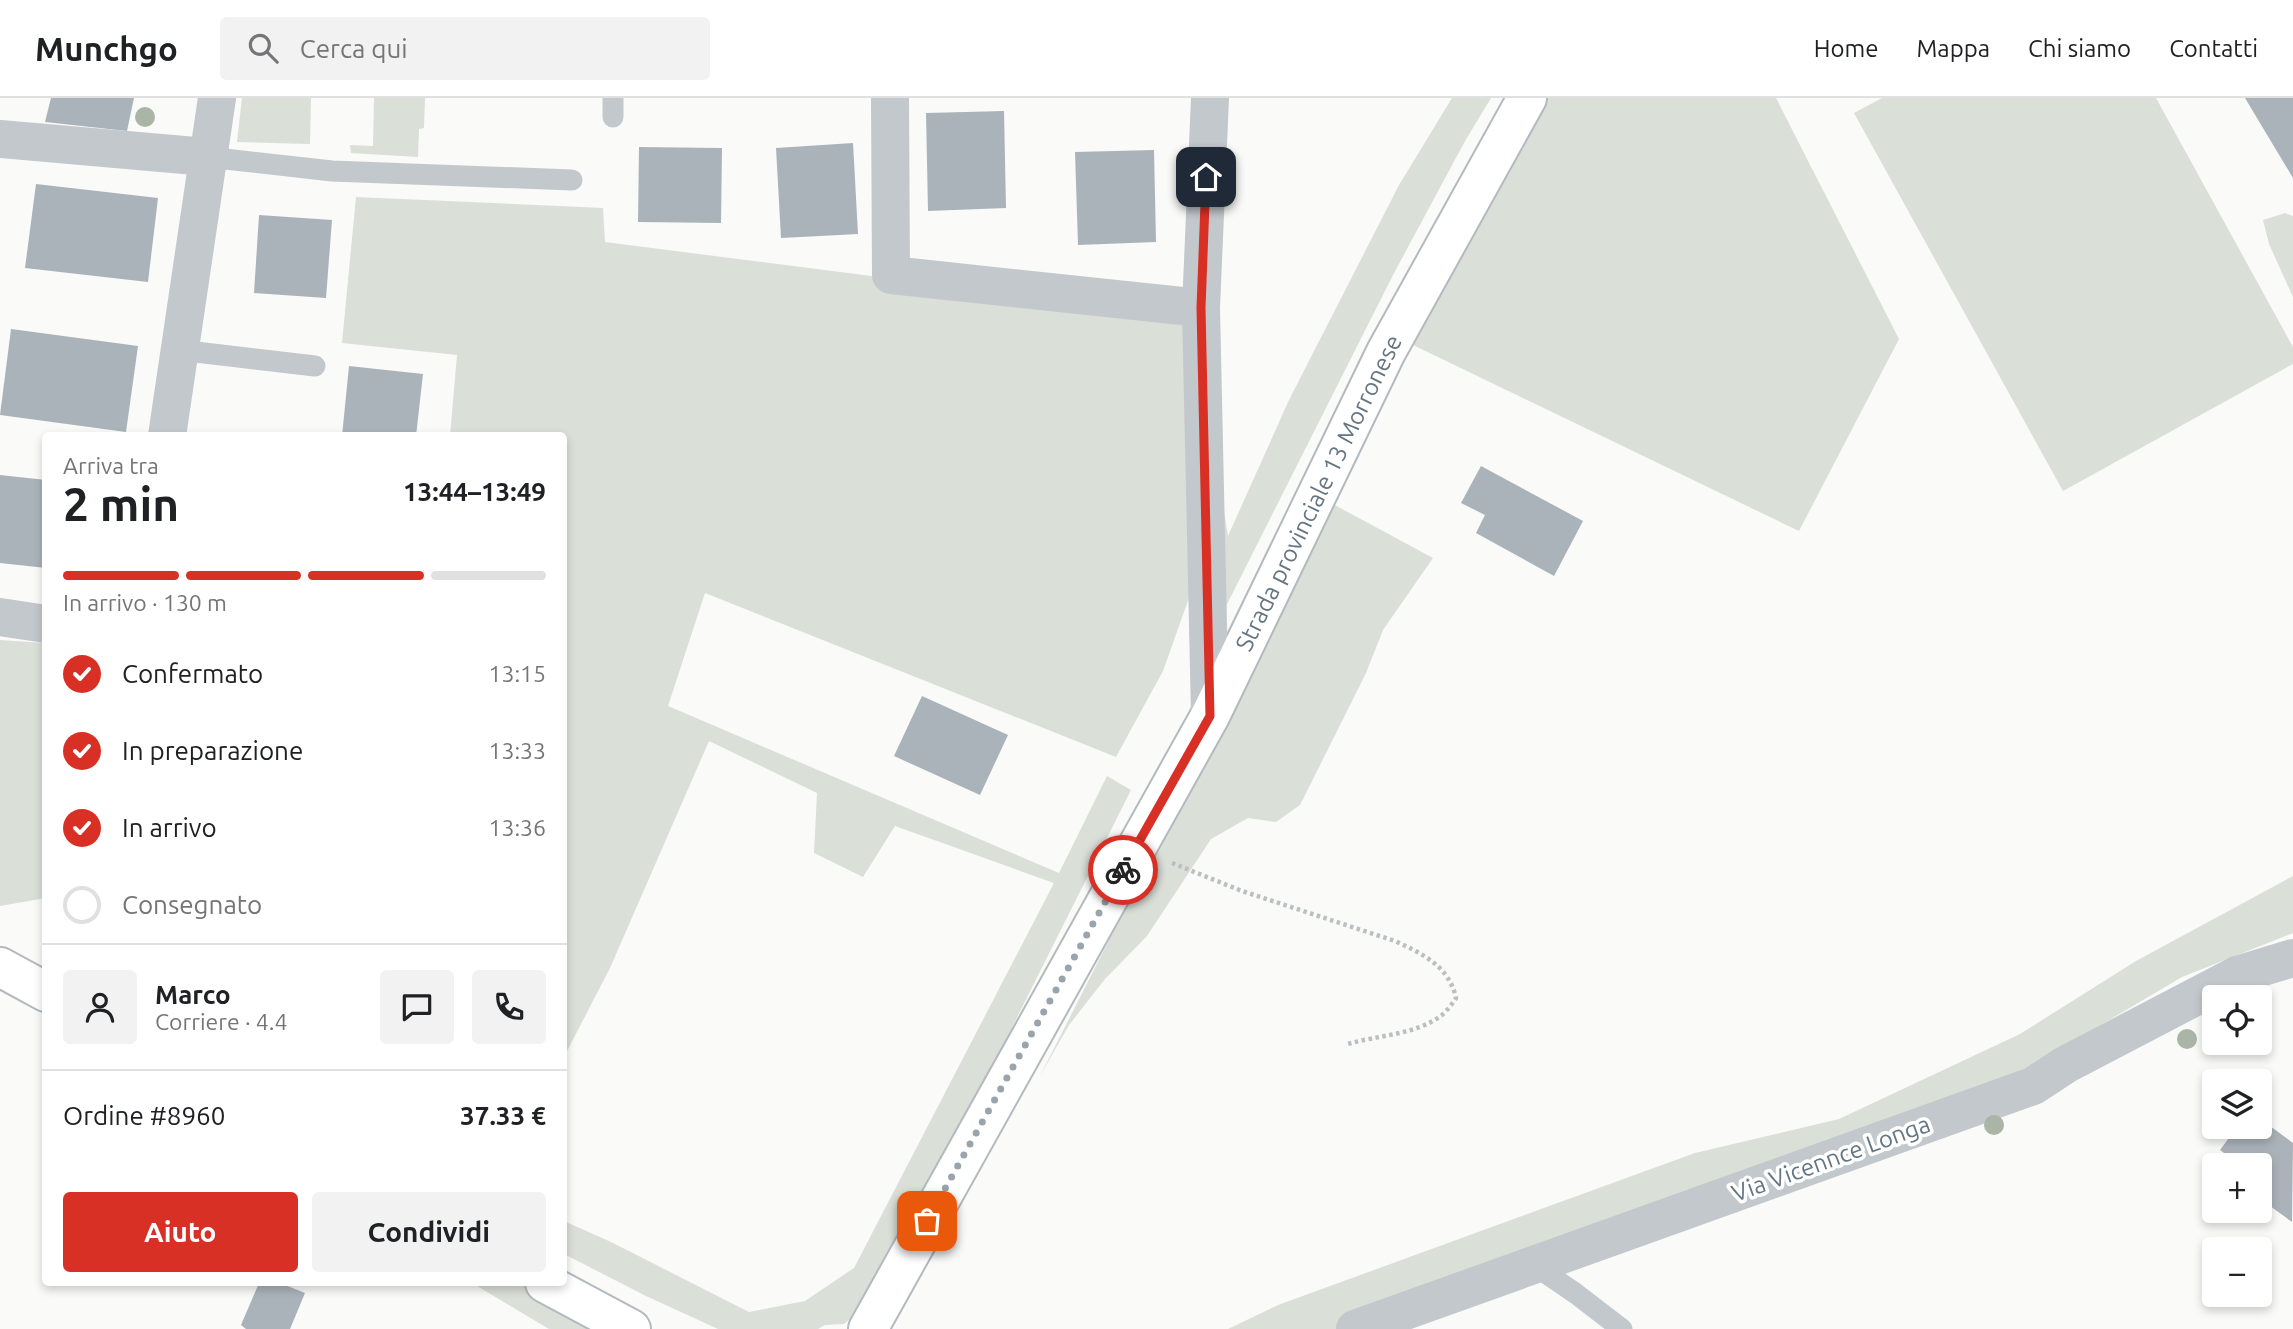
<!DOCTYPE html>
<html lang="it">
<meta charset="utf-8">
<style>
:root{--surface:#fff;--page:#f2f2f2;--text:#202124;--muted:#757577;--line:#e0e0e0;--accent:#d93025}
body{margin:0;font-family:Ubuntu,sans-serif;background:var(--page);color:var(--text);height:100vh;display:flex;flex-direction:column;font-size:26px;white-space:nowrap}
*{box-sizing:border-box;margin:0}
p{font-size:23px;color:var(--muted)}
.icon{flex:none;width:38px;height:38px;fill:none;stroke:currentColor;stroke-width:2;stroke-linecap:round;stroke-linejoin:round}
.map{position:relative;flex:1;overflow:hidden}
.panel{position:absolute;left:42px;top:334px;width:525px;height:854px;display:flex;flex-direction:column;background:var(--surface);border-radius:7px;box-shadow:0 4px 10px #0003}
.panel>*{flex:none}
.fabs{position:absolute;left:2202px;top:887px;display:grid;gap:14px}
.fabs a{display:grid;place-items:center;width:70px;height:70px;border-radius:7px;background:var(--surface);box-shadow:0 4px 10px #0003;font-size:35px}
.pin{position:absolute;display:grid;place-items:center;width:60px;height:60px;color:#fff;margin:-30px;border-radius:14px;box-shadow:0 4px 10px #0006}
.courier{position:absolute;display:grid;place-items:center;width:70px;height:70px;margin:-35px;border:5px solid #d93025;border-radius:50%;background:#fff;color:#222;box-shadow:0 2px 9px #0007}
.summary em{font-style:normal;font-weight:700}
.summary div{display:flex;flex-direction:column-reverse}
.summary{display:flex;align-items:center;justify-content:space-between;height:119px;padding:0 21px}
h1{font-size:46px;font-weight:700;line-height:52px}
.bar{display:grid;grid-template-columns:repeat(4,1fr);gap:10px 7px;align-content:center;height:84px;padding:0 21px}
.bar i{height:9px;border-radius:5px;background:var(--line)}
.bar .on{background:var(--accent)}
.bar p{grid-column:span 4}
.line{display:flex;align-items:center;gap:18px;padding:0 21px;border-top:2px solid var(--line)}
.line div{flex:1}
.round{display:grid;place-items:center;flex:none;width:74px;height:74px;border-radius:7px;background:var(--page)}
ol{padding:0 21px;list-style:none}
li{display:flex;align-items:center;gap:21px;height:77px}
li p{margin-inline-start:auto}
li .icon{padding:7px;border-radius:50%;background:var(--accent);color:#fff;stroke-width:4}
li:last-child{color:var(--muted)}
li i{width:38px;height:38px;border:4px solid var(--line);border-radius:50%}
.primary-button{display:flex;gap:14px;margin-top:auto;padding:14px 21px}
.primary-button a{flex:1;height:80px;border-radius:7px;background:var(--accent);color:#fff;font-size:28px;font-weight:700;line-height:80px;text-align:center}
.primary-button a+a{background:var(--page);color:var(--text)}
header{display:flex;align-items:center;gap:42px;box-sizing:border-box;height:98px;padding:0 35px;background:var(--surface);border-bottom:2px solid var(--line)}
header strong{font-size:33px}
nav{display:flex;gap:38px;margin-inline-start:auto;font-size:24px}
.search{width:490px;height:63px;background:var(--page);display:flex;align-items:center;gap:18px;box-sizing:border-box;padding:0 24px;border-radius:7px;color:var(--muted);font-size:26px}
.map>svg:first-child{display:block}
.green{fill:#dadfd7}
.building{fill:#aab3b9}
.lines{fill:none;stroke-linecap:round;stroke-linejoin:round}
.secondary-casing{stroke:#b3babf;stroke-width:42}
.path{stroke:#bbbfc2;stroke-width:4.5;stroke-dasharray:3.5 3.5;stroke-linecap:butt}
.lane{stroke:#c3c8cc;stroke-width:21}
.street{stroke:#c3c8cc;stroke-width:38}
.secondary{stroke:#fff;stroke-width:38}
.tree{fill:#aab4a7}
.done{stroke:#99a4ac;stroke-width:7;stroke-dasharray:0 12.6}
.route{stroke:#d93025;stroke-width:9}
.labels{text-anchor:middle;stroke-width:7;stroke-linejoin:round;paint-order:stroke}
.street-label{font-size:24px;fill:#657683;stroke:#fff}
</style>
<header>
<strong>Munchgo</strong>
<div class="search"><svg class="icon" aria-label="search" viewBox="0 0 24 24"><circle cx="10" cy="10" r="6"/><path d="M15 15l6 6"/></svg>Cerca qui</div>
<nav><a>Home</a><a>Mappa</a><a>Chi siamo</a><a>Contatti</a></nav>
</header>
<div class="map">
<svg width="2293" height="1231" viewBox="0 0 2293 1231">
<rect width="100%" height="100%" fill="#fafaf8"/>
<g class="green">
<path d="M242 0H311L310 46 237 44Z"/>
<path d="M374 0H425L424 30 419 31 418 59 351 55 350 47 373 48Z"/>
<path d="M1452 0H1491L1465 43 1393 177 1216 528 1221 395 1228 438 1289 302 1399 87Z"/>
<path d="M1540 0H1776L1899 241 1799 433 1413 247 1494 80Z"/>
<path d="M1882 0H2156L2293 249V266L2063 393 1854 15Z"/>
<path d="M356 99 603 110 605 144 1192 219 1195 483 1163 573 1116 659 705 495 668 608 1059 775 1107 678 1131 692 942 1069 865 1209 844 1226 825 1227 818 1231H718L646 1198 564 1156V1123L611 1144 749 1214 805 1203 854 1170 1054 785 895 728 863 779 814 755 817 695 709 643 610 870 564 959V338H450L457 257 342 245Z"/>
<path d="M2285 115 2293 118V199L2269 146 2263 122Z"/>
<path d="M1331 405 1433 460 1383 532 1366 575 1300 707 1276 724 1248 720 1211 741 1147 838 1105 881 1069 927 1040 978Z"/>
<path d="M0 542 45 545 46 800 0 808Z"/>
<path d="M2293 778V835L2182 879 2011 980 1341 1231H1228L1278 1207 1695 1055 1839 1021 2020 936 2136 863Z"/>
<path d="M472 1185H523L604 1231H549Z"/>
</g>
<g class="building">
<path d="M51 0H134L127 33 45 24Z"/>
<path d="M2245 0H2293V80Z"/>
<path d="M1004 13 1006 110 928 113 926 15Z"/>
<path d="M853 45 858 136 781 140 776 50Z"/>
<path d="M639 49 722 50 721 125 638 124Z"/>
<path d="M1154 52 1156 144 1078 147 1075 54Z"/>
<path d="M36 86 158 100 148 184 25 170Z"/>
<path d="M259 117 332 122 326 200 254 195Z"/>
<path d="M11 231 138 248 126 334 0 317Z"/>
<path d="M349 268 423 276 416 338H342Z"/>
<path d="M1481 368 1583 423 1554 478 1476 435 1485 417 1461 405Z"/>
<path d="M0 377 46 382V470L0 465Z"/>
<path d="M922 598 1008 637 980 697 894 658Z"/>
<path d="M2259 1020 2293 1045 2292 1124 2259 1100 2261 1082 2259 1068H2242L2220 1052 2237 1029H2259Z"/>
<path d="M259 1185H280L305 1195 290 1231H246L241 1227Z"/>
</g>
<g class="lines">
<g class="secondary-casing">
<g id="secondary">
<path d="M0 869 46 894"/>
<path d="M545 1185 631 1231"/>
<path d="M868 1231 1210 618 1386 254 1527 0"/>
</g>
</g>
<path class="path" d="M1172 765 1242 793 1395 843C1423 856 1449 868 1456 900 1452 906 1447 913 1442 917 1416 937 1378 937 1348 946"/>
<g class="lane">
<path d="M613 19V0"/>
<path d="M207 59 332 73 572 82"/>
<path d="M179 252 315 268"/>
<path d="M1534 1167 1575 1195 1622 1231"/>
</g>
<g class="street">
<path d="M890 0 891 177 1201 210"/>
<path d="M1210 0 1201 210 1210 618"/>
<path d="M0 41 207 59"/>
<path d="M167 338 217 0"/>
<path d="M0 519 46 526"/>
<path d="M1355 1231 2033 988 2065 967 2237 877 2293 860"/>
</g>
<use href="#secondary" class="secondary"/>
</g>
<g class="tree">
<circle cx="145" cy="19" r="10"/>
<circle cx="2187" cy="941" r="10"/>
<circle cx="1994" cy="1027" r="10"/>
</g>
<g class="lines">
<path class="done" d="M927 1123 1123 772"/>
<path class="route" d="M1123 772 1210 618 1201 210 1206 79"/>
</g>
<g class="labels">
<g class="street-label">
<text transform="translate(1319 395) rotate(-64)" y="8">Strada provinciale 13 Morronese</text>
<text transform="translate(1831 1061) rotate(-20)" y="8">Via Vicennce Longa</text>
</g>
</g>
</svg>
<div class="fabs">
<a><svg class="icon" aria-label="locate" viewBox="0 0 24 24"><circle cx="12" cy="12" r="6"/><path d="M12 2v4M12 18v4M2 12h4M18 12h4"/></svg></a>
<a><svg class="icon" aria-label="layers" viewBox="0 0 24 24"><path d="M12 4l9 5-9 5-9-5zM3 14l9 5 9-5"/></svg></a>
<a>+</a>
<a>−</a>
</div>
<div class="pin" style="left:927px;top:1123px;background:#ea580c"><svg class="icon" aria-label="bag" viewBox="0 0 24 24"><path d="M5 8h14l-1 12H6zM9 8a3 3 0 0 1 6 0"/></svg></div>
<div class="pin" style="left:1206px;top:79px;background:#1f2937"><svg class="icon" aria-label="home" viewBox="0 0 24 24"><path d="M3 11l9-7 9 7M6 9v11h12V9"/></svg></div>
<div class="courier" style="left:1123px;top:772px"><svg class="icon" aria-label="bike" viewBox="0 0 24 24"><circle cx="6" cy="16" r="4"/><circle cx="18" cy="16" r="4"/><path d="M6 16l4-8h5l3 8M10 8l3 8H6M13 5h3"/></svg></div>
<section class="panel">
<div class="summary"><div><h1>2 min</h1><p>Arriva tra</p></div><em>13:44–13:49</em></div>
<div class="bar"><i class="on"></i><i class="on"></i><i class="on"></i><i></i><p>In arrivo · 130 m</p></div>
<ol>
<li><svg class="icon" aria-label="check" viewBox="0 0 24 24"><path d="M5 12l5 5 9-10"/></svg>Confermato<p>13:15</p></li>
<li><svg class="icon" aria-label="check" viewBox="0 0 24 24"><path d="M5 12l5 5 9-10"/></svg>In preparazione<p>13:33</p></li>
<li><svg class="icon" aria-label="check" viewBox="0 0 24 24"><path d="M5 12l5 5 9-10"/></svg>In arrivo<p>13:36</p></li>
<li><i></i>Consegnato</li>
</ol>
<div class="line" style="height:126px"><a class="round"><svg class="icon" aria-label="person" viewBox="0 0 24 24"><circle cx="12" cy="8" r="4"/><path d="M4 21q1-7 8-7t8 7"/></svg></a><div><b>Marco</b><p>Corriere · 4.4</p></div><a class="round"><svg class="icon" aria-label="chat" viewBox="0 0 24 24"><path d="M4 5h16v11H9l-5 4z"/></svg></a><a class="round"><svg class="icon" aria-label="phone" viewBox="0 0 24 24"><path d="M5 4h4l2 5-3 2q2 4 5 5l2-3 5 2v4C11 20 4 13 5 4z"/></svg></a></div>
<div class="line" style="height:91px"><div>Ordine #8960</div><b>37.33 €</b></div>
<div class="primary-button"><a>Aiuto</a><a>Condividi</a></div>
</section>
</div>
